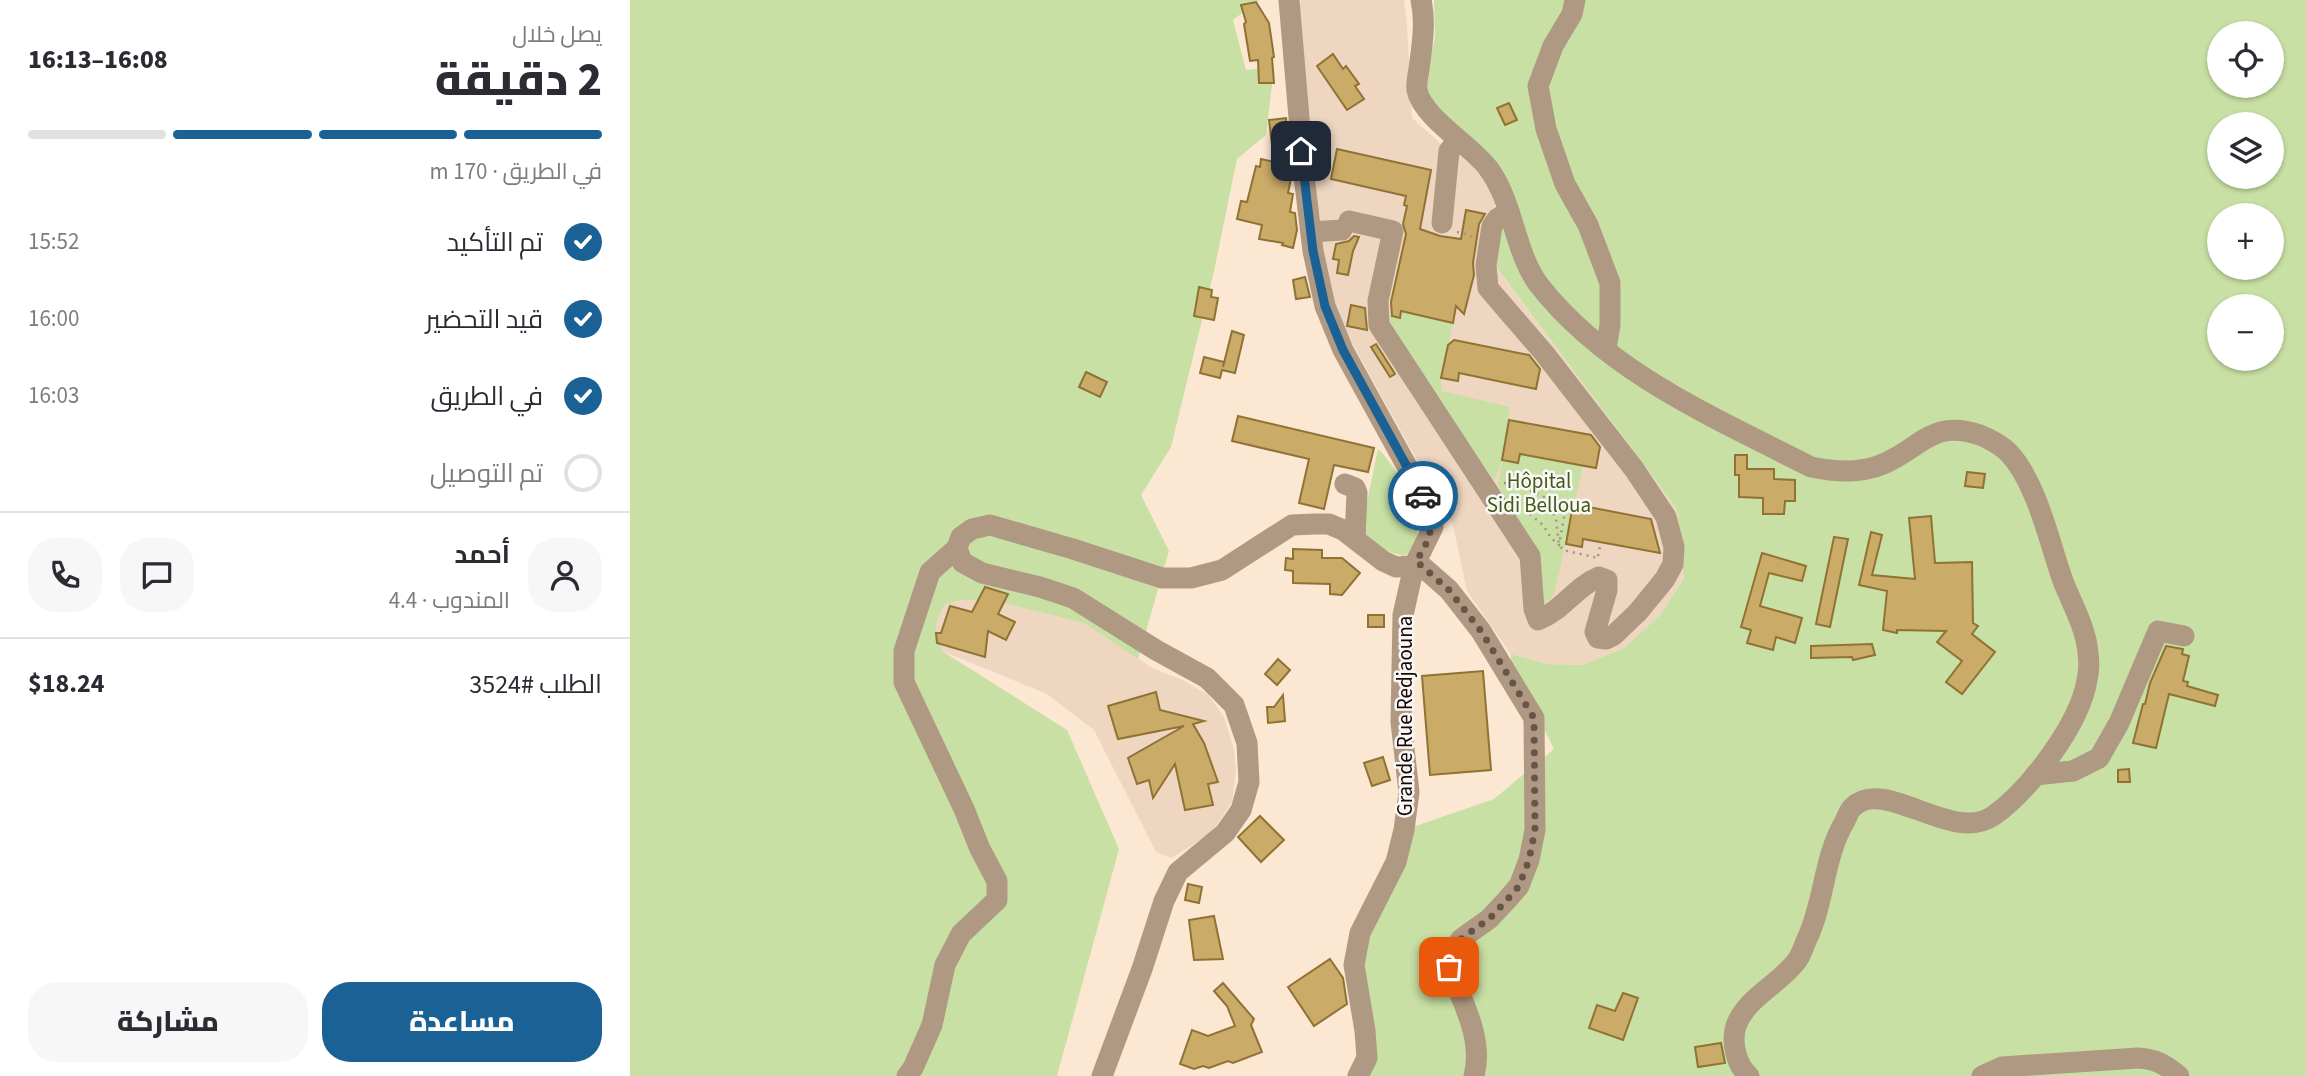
<!DOCTYPE html>
<html lang="ar">
<meta charset="utf-8">
<style>
:root{--surface:#fff;--page:#f7f7f7;--text:#2b2b33;--muted:#7c7c81;--line:#e1e1e2;--accent:#1a6195}
body{margin:0;font-family:"Source Sans 3",Cairo,sans-serif;background:var(--page);color:var(--text);direction:rtl;height:100vh;display:flex;flex-direction:column;font-size:26px;white-space:nowrap}
*{box-sizing:border-box;margin:0}
p{font-size:23px;color:var(--muted)}
.icon{flex:none;width:38px;height:38px;fill:none;stroke:currentColor;stroke-width:2;stroke-linecap:round;stroke-linejoin:round}
.map{position:relative;flex:1;overflow:hidden;direction:ltr}
.sheet{display:flex;flex-direction:column;background:var(--surface);width:630px}
.sheet>*{flex:none}
.buttons{position:absolute;left:1577px;top:21px;display:grid;gap:14px}
.buttons a{display:grid;place-items:center;width:77px;height:77px;border-radius:50%;background:var(--surface);box-shadow:0 2px 5px #0004;font-size:35px}
.pin{position:absolute;display:grid;place-items:center;width:60px;height:60px;color:#fff;margin:-30px;border-radius:14px;box-shadow:0 4px 10px #0006}
.courier{position:absolute;display:grid;place-items:center;width:70px;height:70px;margin:-35px;border:5px solid #1a6195;border-radius:50%;background:#fff;color:#222;box-shadow:0 2px 9px #0007}
.headline em{font-style:normal;font-weight:800}
.headline div{display:flex;flex-direction:column-reverse}
.headline{display:flex;align-items:center;justify-content:space-between;height:119px;padding:0 28px}
h1{font-size:46px;font-weight:800;line-height:52px}
.bar{display:grid;grid-template-columns:repeat(4,1fr);gap:10px 7px;align-content:center;height:84px;padding:0 28px}
.bar i{height:9px;border-radius:5px;background:var(--line)}
.bar .active{background:var(--accent)}
.bar p{grid-column:span 4}
.line{display:flex;align-items:center;gap:18px;padding:0 28px;border-top:2px solid var(--line)}
.line div{flex:1}
.round{display:grid;place-items:center;flex:none;width:74px;height:74px;border-radius:28px;background:var(--page)}
ol{padding:0 28px;list-style:none}
li{display:flex;align-items:center;gap:21px;height:77px}
li p{margin-inline-start:auto}
li .icon{padding:7px;border-radius:50%;background:var(--accent);color:#fff;stroke-width:4}
li:last-child{color:var(--muted)}
li i{width:38px;height:38px;border:4px solid var(--line);border-radius:50%}
.action{display:flex;gap:14px;margin-top:auto;padding:14px 28px}
.action a{flex:1;height:80px;border-radius:28px;background:var(--accent);color:#fff;font-size:28px;font-weight:800;line-height:80px;text-align:center}
.action a+a{background:var(--page);color:var(--text)}
main{display:flex;flex:1;min-height:0}
.map>svg:first-child{display:block}
.built{fill:#eed6c1}
.green{fill:#c8e0a4;fill-rule:evenodd}
.building{fill:#caab68;stroke:#8f7334;stroke-width:2}
.lines{fill:none;stroke-linecap:round;stroke-linejoin:round}
.path{stroke:#a79384;stroke-width:2.5;stroke-dasharray:2 5;stroke-linecap:butt}
.minor{stroke:#b09982;stroke-width:21}
.done{stroke:#68554a;stroke-width:7;stroke-dasharray:0 12.6}
.route{stroke:#1a6195;stroke-width:9}
.labels{text-anchor:middle;stroke-width:5;stroke-linejoin:round;paint-order:stroke}
.park-label{font-size:21px;fill:#435a13;stroke:#f8f8f8}
.street-label{font-size:21px;fill:#180700;stroke:#f8f8f8}
</style>
<main>
<div class="map">
<svg width="1676" height="1076" viewBox="0 0 1676 1076">
<rect width="100%" height="100%" fill="#fce7d3"/>
<g class="built">
<path d="M671 0H774L777 25 782 118 819 151H830L853 172 865 195 866 268 1047 509 1054 578 1031 614 994 648 953 665 917 664 881 654 837 591 823 525 701 305 687 202 669 4Z"/>
<path d="M331 600H361L454 623 524 669 551 679 578 695 594 717 604 750 606 771 602 802 581 833 542 858 526 852 464 730 417 694 312 651 304 626 314 605Z"/>
</g>
<g class="green">
<path d="M0 0H629L603 20 616 70 644 67 636 135 607 159 584 271 541 447 511 495 539 551 508 659 454 623 361 600H331L314 605 305 626 312 651 437 730 489 849 427 1076H0Z"/>
<path d="M804 0H1676V1076H728L730 933 774 830 864 799 924 749 881 664V654L917 664 953 665 994 648 1031 614 1054 578 1047 509 866 267 877 178 792 90 805 38ZM1589 33H1642V86H1589ZM1589 124H1642V177H1589ZM1589 215H1642V268H1589ZM1589 306H1642V359H1589Z"/>
<path d="M772 311 823 323 811 378 812 391 880 407 872 460 890 454 953 466 924 595 913 605 872 503 873 494 868 484 872 462 864 480 754 323V315L769 317Z"/>
<path d="M748 449C768 467 808 537 774 556L750 549 730 535Z"/>
</g>
<g class="building">
<path d="M626 2 639 23 644 57 642 58 644 83H629L628 60 620 61 614 24 616 22 611 5Z"/>
<path d="M703 54 713 69 716 66 729 84 725 86 734 99 717 110 687 66Z"/>
<path d="M879 103 887 120 875 125 867 108Z"/>
<path d="M656 118 661 178 658 193 663 194 660 212 665 213 667 230 663 248 652 245 653 243 629 239 632 225 607 219 611 201 617 202 626 166 630 167 631 159 644 162 639 120Z"/>
<path d="M707 149 801 170 790 229 810 236 831 239 836 210 855 214 849 224 843 263 844 275 834 314 826 306 823 323 771 311 770 318 762 316 761 302 776 234 773 224 777 206 774 205 776 196 701 179Z"/>
<path d="M724 236 729 237 723 251 718 275 707 273 709 260 703 259 706 244 719 241Z"/>
<path d="M675 277 680 297 666 299 663 280Z"/>
<path d="M569 287 582 290 581 297 588 298 584 320 564 316Z"/>
<path d="M721 305 735 308 737 330 717 326Z"/>
<path d="M602 331 614 335 605 373 592 370 590 378 570 373 574 357 594 362 593 367Z"/>
<path d="M824 340 899 355 910 369 906 389 829 373 828 381 811 378 818 345Z"/>
<path d="M746 344 765 374 760 377 741 347Z"/>
<path d="M456 372 477 382 470 397 449 387Z"/>
<path d="M608 416 744 448 738 472 704 465 694 509 669 503 679 459 602 441Z"/>
<path d="M879 420 961 435 970 447 966 468 890 454 888 463 872 460Z"/>
<path d="M1105 455H1117V469H1144V479L1165 480V501H1155L1154 514H1133V498L1109 497V475H1105Z"/>
<path d="M1337 472 1355 474 1353 488 1335 486Z"/>
<path d="M943 504 1021 519 1030 553 953 539 952 547 936 544Z"/>
<path d="M1301 516 1305 563 1342 562 1343 623 1348 626 1342 634 1365 652 1332 694 1316 682 1332 661 1307 642 1316 631 1267 630V633L1253 630 1257 591 1229 585 1241 532 1252 535 1242 575 1285 579 1279 518Z"/>
<path d="M1204 537 1218 539 1200 627 1186 624Z"/>
<path d="M663 549 692 550V558H712L730 573 712 595 700 594V584L663 583V571L655 570 656 558 663 559Z"/>
<path d="M1132 553 1176 566 1172 581 1139 573 1130 606 1172 618 1165 643 1146 637 1143 650 1117 643 1121 630 1111 627Z"/>
<path d="M355 587 378 594 368 614 385 622 376 640 358 631 355 657 307 643 306 633H311L320 606 342 612Z"/>
<rect x="738" y="615" width="16" height="12"/>
<path d="M1242 644 1245 655 1223 660 1222 657 1181 658V646Z"/>
<path d="M1536 646 1553 649 1552 654 1559 656 1553 681 1558 682 1557 686 1588 695 1585 706 1539 694 1526 748 1503 743 1513 704H1515L1520 683Z"/>
<path d="M648 659 660 670 647 685 635 674Z"/>
<path d="M853 671 861 770 800 775 792 676Z"/>
<path d="M526 692 530 710 574 721 563 724 574 743 588 782 578 784 583 805 555 810 545 764 523 798 519 780 507 784 498 758 554 726 488 739 478 706Z"/>
<path d="M653 695 655 721 638 723 637 707H644Z"/>
<path d="M753 757 760 780 742 786 734 763Z"/>
<path d="M1499 769 1500 782H1488V770Z"/>
<path d="M630 816 654 840 631 862 608 837Z"/>
<path d="M558 884 572 887 569 903 555 900Z"/>
<path d="M584 916 593 959 564 960 559 920Z"/>
<path d="M700 959 713 978 717 1004 684 1026 658 987Z"/>
<path d="M593 983 624 1019 621 1025 632 1052 603 1063 598 1061 579 1068 573 1066 564 1069 550 1064 562 1030 578 1036 605 1026 597 1006 584 991Z"/>
<path d="M993 993 1008 998 993 1040 959 1028 967 1005 985 1011Z"/>
<path d="M1091 1043 1095 1063 1068 1067 1065 1047Z"/>
</g>
<g class="lines">
<g class="path">
<path d="M827 232 840 235 843 238"/>
<path d="M874 483H885L916 498"/>
<path d="M889 505 913 525 921 538 929 545 937 501 916 498 926 519 929 545 933 550 968 558"/>
<path d="M968 556 971 542"/>
</g>
<g class="minor">
<path d="M659 0 674 176 683 251 695 306 713 350 796 501 802 515 803 527 784 566 773 615 771 722 779 792 774 830 766 862 730 933 724 965 735 1031 737 1058 728 1076"/>
<path d="M791 0C796 23 792 46 789 69 788 75 786 84 787 90 792 117 842 146 858 168 884 202 884 252 909 285 977 372 1085 418 1181 467 1210 473 1239 474 1265 458 1297 440 1308 421 1350 435 1358 438 1372 446 1378 452 1407 482 1419 542 1433 581 1442 604 1456 628 1458 653 1459 661 1459 672 1457 680 1450 724 1399 791 1363 816 1322 844 1254 776 1223 807 1219 810 1217 817 1215 821 1193 858 1195 901 1177 939 1174 945 1172 953 1168 959 1152 983 1116 997 1106 1026 1101 1042 1106 1065 1119 1076"/>
<path d="M945 0 942 14 923 46 908 86 916 129 935 184 958 225 980 283V325L976 349"/>
<path d="M719 221 763 231 748 301 749 325 900 556 904 609 908 620C932 611 945 587 969 577L977 580V590L965 632 968 638 976 639 984 635 1008 612 1035 579 1043 564 1044 547 1036 517 1004 469 914 353 858 288 856 265 862 226 867 219 879 211"/>
<path d="M812 223 819 151 828 140"/>
<path d="M681 232 712 230"/>
<path d="M715 484 725 488 727 493 725 538"/>
<path d="M786 561 819 590 851 631 904 718 905 830 899 860 889 886 876 901 859 919 831 939 820 955 819 967C832 1001 854 1039 844 1076"/>
<path d="M1405 775 1443 771 1469 758 1489 723 1528 631 1554 636"/>
<path d="M277 1076 283 1068 302 1025 315 965 331 934 367 900V881L350 849 334 809 274 682V651L300 572 327 548"/>
<path d="M472 1076 512 969 534 901 548 872 595 833 611 810 619 782 617 743 604 705 577 678 526 650 443 598 410 587 352 573 332 562 327 548 331 537 342 529 360 525 443 549 532 578H561L592 570 662 525 685 524H699L713 530 753 561 766 567 784 566"/>
<path d="M1352 1076 1372 1067 1508 1058C1526 1059 1536 1065 1549 1076"/>
</g>
</g>
<g class="lines">
<path class="done" d="M793 496C807 521 801 539 786 561L819 590 851 631 904 718 905 830 899 860 889 886 876 901 859 919 831 939 820 955 819 967"/>
<path class="route" d="M671 151 683 251 695 306 713 350 793 496"/>
</g>
<g class="labels">
<g class="park-label">
<text x="909" y="488">Hôpital<tspan x="909" dy="24">Sidi Belloua</tspan></text>
</g>
<g class="street-label">
<text transform="translate(775 716) rotate(-90)" y="7">Grande Rue Redjaouna</text>
</g>
</g>
</svg>
<div class="buttons">
<a><svg class="icon" aria-label="locate" viewBox="0 0 24 24"><circle cx="12" cy="12" r="6"/><path d="M12 2v4M12 18v4M2 12h4M18 12h4"/></svg></a>
<a><svg class="icon" aria-label="layers" viewBox="0 0 24 24"><path d="M12 4l9 5-9 5-9-5zM3 14l9 5 9-5"/></svg></a>
<a>+</a>
<a>−</a>
</div>
<div class="pin" style="left:819px;top:967px;background:#ea580c"><svg class="icon" aria-label="bag" viewBox="0 0 24 24"><path d="M5 8h14l-1 12H6zM9 8a3 3 0 0 1 6 0"/></svg></div>
<div class="pin" style="left:671px;top:151px;background:#1f2937"><svg class="icon" aria-label="home" viewBox="0 0 24 24"><path d="M3 11l9-7 9 7M6 9v11h12V9"/></svg></div>
<div class="courier" style="left:793px;top:496px"><svg class="icon" aria-label="car" viewBox="0 0 24 24"><path d="M5 17H2v-5l4-1 3-4h7l3 4 3 1v5h-3M9 17h6M6 11h13"/><circle cx="7" cy="17" r="2"/><circle cx="17" cy="17" r="2"/></svg></div>
</div>
<section class="sheet">
<div class="headline"><div><h1>2 دقيقة</h1><p>يصل خلال</p></div><em>16:08–16:13</em></div>
<div class="bar"><i class="active"></i><i class="active"></i><i class="active"></i><i></i><p>في الطريق · 170 m</p></div>
<ol>
<li><svg class="icon" aria-label="check" viewBox="0 0 24 24"><path d="M5 12l5 5 9-10"/></svg>تم التأكيد<p>15:52</p></li>
<li><svg class="icon" aria-label="check" viewBox="0 0 24 24"><path d="M5 12l5 5 9-10"/></svg>قيد التحضير<p>16:00</p></li>
<li><svg class="icon" aria-label="check" viewBox="0 0 24 24"><path d="M5 12l5 5 9-10"/></svg>في الطريق<p>16:03</p></li>
<li><i></i>تم التوصيل</li>
</ol>
<div class="line" style="height:126px"><a class="round"><svg class="icon" aria-label="person" viewBox="0 0 24 24"><circle cx="12" cy="8" r="4"/><path d="M4 21q1-7 8-7t8 7"/></svg></a><div><b>أحمد</b><p>المندوب · 4.4</p></div><a class="round"><svg class="icon" aria-label="chat" viewBox="0 0 24 24"><path d="M4 5h16v11H9l-5 4z"/></svg></a><a class="round"><svg class="icon" aria-label="phone" viewBox="0 0 24 24"><path d="M5 4h4l2 5-3 2q2 4 5 5l2-3 5 2v4C11 20 4 13 5 4z"/></svg></a></div>
<div class="line" style="height:91px"><div>الطلب #3524</div><b>$18.24</b></div>
<div class="action"><a>مساعدة</a><a>مشاركة</a></div>
</section>
</main>
